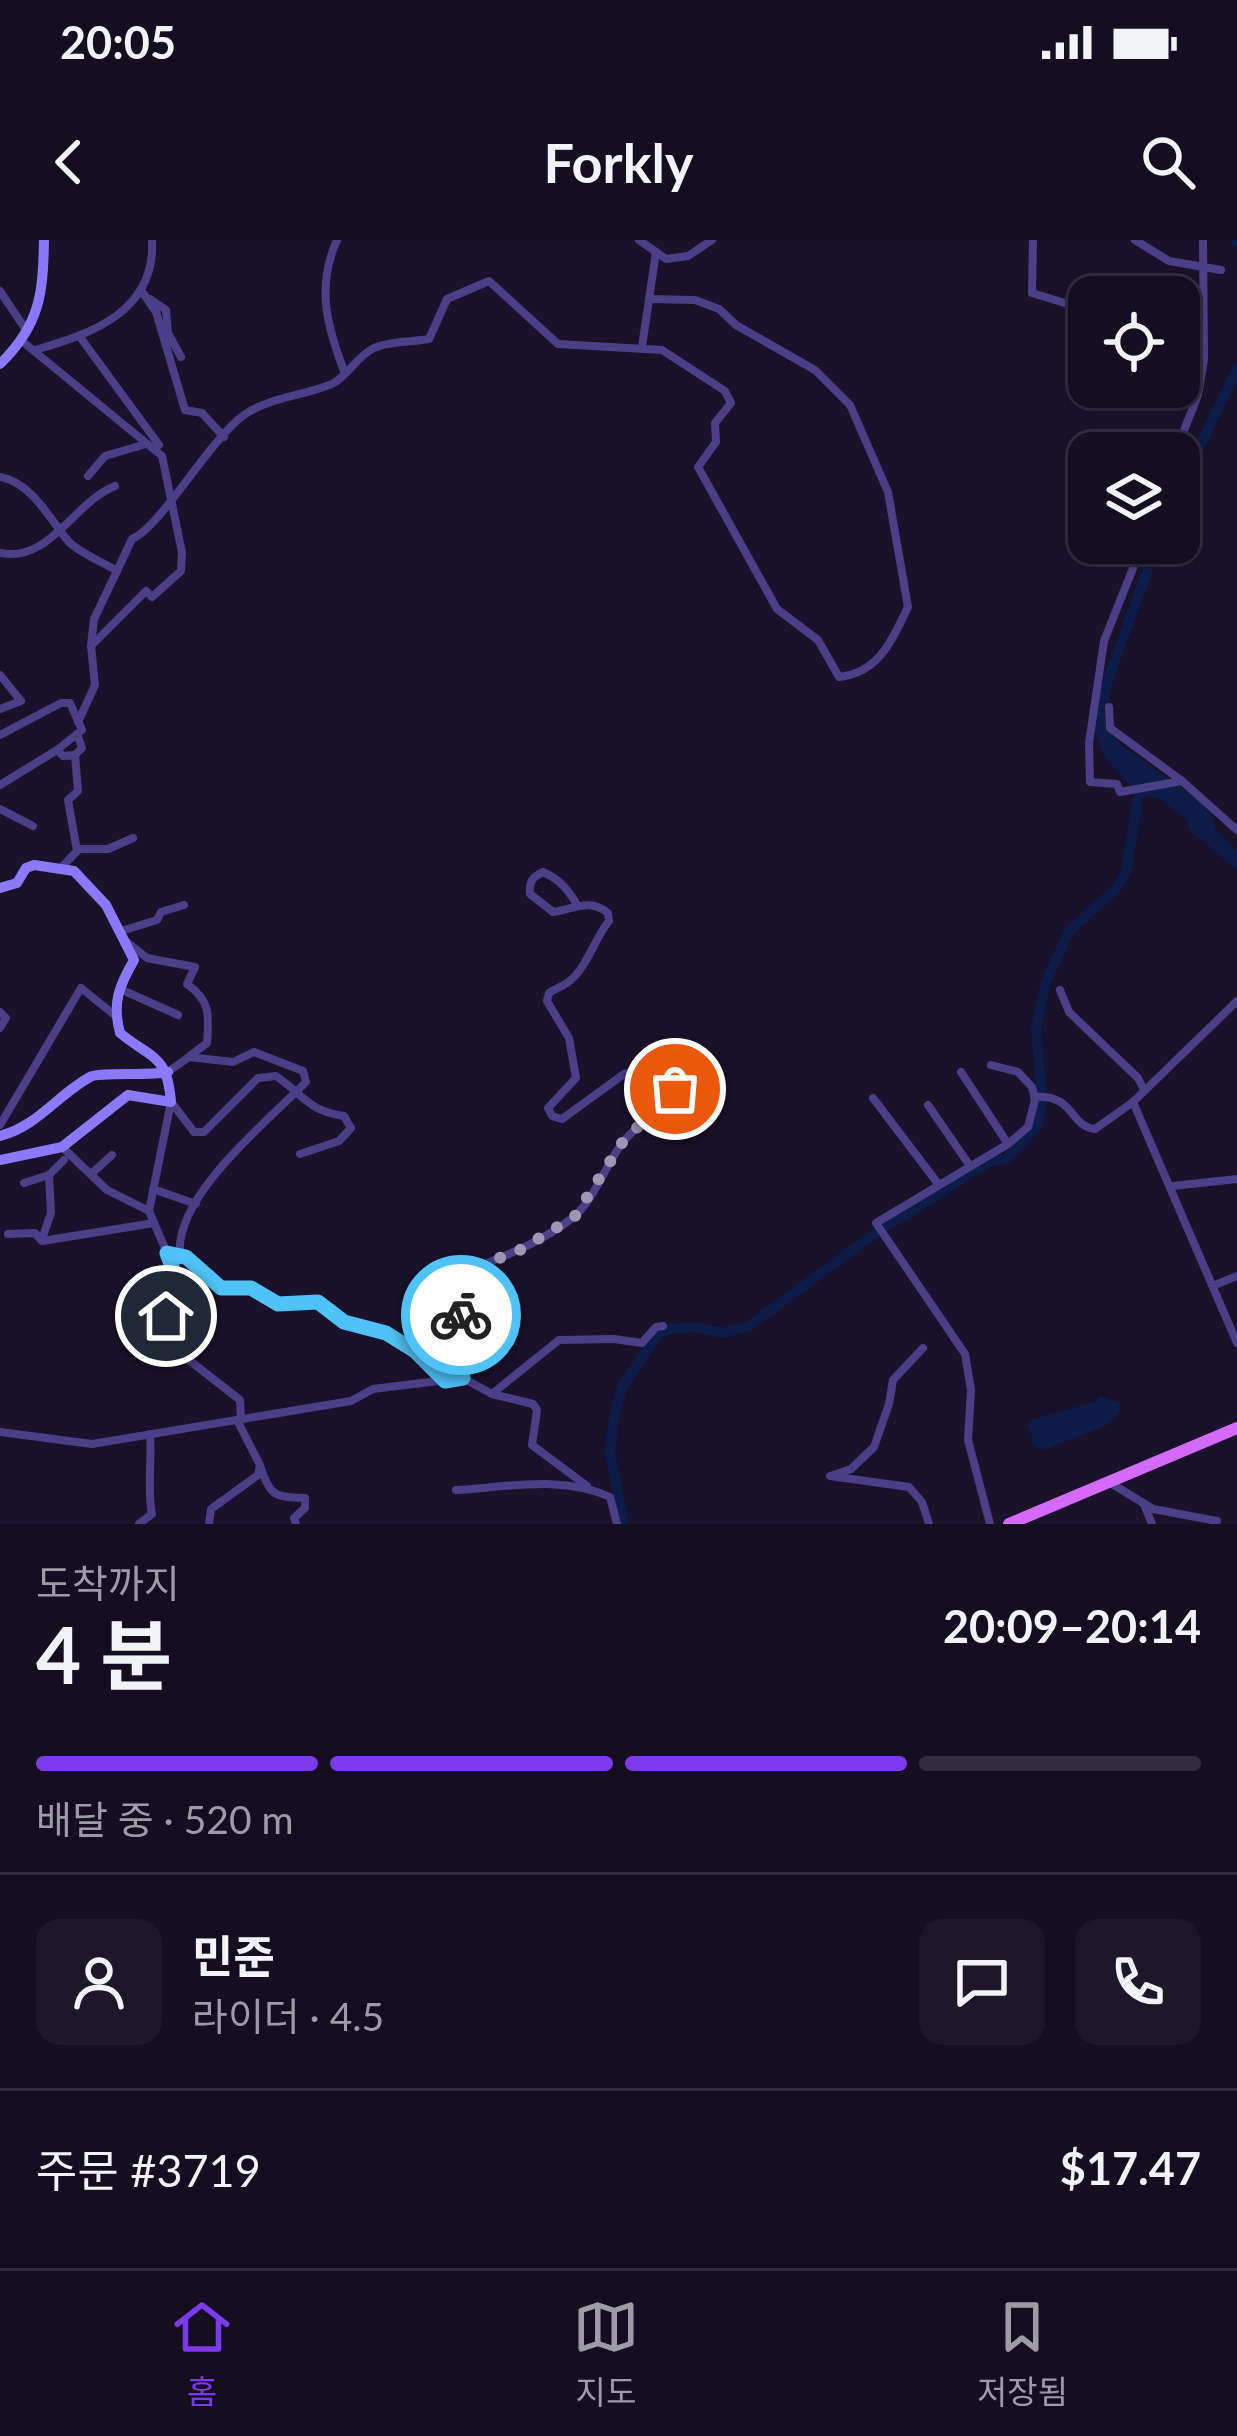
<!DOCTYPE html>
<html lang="ko">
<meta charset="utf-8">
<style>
:root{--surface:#140e20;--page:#1d1729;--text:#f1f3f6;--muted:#9d9ca5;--line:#332e3e;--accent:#7c3aed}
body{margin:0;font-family:Lato,"Noto Sans KR",sans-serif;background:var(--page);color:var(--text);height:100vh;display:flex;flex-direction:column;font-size:45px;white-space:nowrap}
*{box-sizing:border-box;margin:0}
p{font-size:39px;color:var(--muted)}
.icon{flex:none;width:66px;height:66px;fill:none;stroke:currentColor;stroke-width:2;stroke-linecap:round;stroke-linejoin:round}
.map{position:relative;height:1284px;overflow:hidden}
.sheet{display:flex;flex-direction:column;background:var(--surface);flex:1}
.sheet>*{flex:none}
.tools{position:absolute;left:1068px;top:36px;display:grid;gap:24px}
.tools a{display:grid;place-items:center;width:132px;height:132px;border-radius:24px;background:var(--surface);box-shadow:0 3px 9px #0004,0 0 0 3px var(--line);font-size:60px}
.pin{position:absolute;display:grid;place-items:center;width:102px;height:102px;color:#fff;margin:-51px;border:6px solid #fff;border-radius:50%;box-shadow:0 3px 12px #0007}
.courier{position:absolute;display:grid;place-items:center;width:120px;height:120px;margin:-60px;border:9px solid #4fc3f7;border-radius:50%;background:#fff;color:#222;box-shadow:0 3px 15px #0007}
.summary em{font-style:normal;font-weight:700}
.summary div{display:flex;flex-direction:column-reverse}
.summary{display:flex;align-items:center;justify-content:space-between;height:204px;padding:0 36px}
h1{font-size:78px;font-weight:700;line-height:90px}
.bar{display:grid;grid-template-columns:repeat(4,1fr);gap:18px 12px;align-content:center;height:144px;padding:0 36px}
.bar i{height:15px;border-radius:9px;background:var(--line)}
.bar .active{background:var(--accent)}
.bar p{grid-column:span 4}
.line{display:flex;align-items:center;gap:30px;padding:0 36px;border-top:3px solid var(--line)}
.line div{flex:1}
.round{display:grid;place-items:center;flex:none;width:126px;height:126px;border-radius:24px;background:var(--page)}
.status{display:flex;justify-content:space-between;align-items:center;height:84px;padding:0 60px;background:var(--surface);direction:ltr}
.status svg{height:33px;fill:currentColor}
header{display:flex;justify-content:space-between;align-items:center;height:156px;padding:0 36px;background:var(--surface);font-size:54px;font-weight:700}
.dock{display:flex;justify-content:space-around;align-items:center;height:168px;border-top:3px solid var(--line);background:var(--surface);font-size:33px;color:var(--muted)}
.dock a{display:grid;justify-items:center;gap:6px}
.dock .active{color:var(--accent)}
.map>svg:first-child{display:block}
.water{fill:#0d1c49}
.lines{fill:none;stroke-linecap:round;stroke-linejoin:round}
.river{stroke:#0d1c49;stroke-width:10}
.street{stroke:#4b3f88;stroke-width:8}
.secondary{stroke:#8c79fa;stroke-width:10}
.primary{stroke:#d569f9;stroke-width:12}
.done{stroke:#9e97b4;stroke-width:12;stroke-dasharray:0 21.6}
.route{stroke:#4fc3f7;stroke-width:15}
</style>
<div class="status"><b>20:05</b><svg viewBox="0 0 49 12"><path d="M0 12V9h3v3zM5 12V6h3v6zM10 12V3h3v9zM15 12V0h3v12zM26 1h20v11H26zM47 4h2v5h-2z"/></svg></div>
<header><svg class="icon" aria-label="back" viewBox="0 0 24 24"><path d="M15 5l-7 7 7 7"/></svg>Forkly<svg class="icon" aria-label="search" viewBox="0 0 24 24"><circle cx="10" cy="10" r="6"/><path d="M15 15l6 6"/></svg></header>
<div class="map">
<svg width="1237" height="1284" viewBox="0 0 1237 1284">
<rect width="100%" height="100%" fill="#1a122b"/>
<g class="water">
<path d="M1100 465 1110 492 1124 507 1201 562 1212 575 1216 590 1237 610V630L1191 591 1187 580 1161 560 1136 553 1105 517 1095 492Z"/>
<path d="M1100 1156 1119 1163 1120 1172 1107 1185 1042 1210 1031 1203 1033 1198 1027 1184 1033 1179 1095 1162Z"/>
</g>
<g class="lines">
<g class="river">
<path d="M1237 0V2"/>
<path d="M1179 249 1237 129"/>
<path d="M1100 476 1109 437 1157 303"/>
<path d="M624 1284 610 1212 614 1177 622 1147 658 1094 669 1089 695 1087 722 1093 749 1086 873 995 987 923 1009 917 1038 885 1042 862 1036 787 1046 742 1069 691 1116 649 1126 632 1140 547 1137 541"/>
</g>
<g class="street">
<path d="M337 0C316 47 327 86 344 131"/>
<path d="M639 0 666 19 688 16 712 0"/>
<path d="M1033 0 1032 53 1081 68 1089 87"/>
<path d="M1135 0 1169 21 1221 30"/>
<path d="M0 51 26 90"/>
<path d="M143 53 156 72 185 170 202 173 224 197"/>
<path d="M150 59 166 70 168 93 181 117"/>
<path d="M80 97 159 205"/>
<path d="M23 102 162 216 182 312 181 331 152 357 146 351 91 406"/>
<path d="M642 107 656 12"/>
<path d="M35 110C92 94 156 71 152 0"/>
<path d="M1175 213 1198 155 1204 119 1203 0"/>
<path d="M88 236 105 216 146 204"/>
<path d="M0 237C31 242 50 279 68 301 79 313 103 322 117 331L132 299C161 287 209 200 244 175 270 157 303 156 332 144 347 137 357 116 374 108 388 101 413 102 429 99L447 59 489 41 558 104 662 110 725 151 731 163 715 183 716 202 698 227 777 369 818 400 839 437C879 433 892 400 908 367L888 252 850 165 815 130 736 85 719 69 695 60 649 59"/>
<path d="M0 313C50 323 74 262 115 246"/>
<path d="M0 435 21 461 0 469"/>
<path d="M1109 467 1110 488 1182 541 1120 552 1117 544 1090 542 1089 503 1104 401 1143 303"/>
<path d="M78 482 95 445 91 406 94 379 117 331"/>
<path d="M0 495 61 463H70L82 490 57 510"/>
<path d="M75 515 82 508 77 494"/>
<path d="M1182 541 1237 590"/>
<path d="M0 545 57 510 63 516 75 515 78 551 68 560 77 611"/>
<path d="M0 569 33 586"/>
<path d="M61 628 79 609H108L133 598"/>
<path d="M121 691 157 680 161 672 184 665"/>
<path d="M127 702 147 718 195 727 187 744C211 761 209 776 207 803L190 816"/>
<path d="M120 749 178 775"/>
<path d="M1060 750 1069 772 1138 838 1144 850"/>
<path d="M0 772 6 778 0 788"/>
<path d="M168 832 189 817 233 822 254 812 303 831 306 842C267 882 174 956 180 1015"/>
<path d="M961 832 1008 904"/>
<path d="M1034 857C1075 854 1069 886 1095 889L1133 862 1237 761"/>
<path d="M873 858 939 945"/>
<path d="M171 862 149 971 167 1013 186 1017 221 1048H251L278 1064 318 1062 344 1082 385 1093 415 1110 445 1141"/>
<path d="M1133 862 1237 1103"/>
<path d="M172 863 194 892H204L258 838 276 836C305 856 308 871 344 876L351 888 339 901 300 914"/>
<path d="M928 865 970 926"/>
<path d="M0 885 81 748 117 777"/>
<path d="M62 907 107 950 149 971"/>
<path d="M91 934 112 915"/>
<path d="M24 943 49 935 64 920"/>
<path d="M1173 946 1237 939"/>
<path d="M153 949 196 964"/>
<path d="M8 994 35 993 42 1001 154 983"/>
<path d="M42 999 51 973 49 935"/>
<path d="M167 1014C176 1038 182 1055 166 1076L177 1092 185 1117 240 1160 241 1179"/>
<path d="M479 1026C511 1014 544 1000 571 979 595 961 605 924 624 901 643 877 695 848 689 813L680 812 652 827 624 834 562 879 552 876 548 868 576 838 569 798 547 761 549 753C554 749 561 747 567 743 587 729 594 699 609 681L608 673C590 658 573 669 553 672L530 654C529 642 532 637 543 632 561 640 568 650 578 666"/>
<path d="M1215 1045 1237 1036"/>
<path d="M452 1088 475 1054 489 1043 484 1029C464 1022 455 1038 443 1052L445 1084 456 1090 463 1138"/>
<path d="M923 1108 893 1140 889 1164 874 1207 851 1229 830 1236 909 1247 922 1262 929 1284"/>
<path d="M493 1153 559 1100 614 1099 642 1103 656 1087 663 1086"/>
<path d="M0 1192 92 1204 351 1161 373 1149 463 1138 492 1154 533 1164 537 1170 532 1205 587 1246"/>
<path d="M260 1226C271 1256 273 1257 305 1258V1268L294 1278 296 1284"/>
<path d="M1109 1242 1153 1269 1217 1281"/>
<path d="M456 1250C507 1247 563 1235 610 1257L617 1284"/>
<path d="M1144 1264 1152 1284"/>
<path d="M139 1284 152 1274C147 1254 152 1219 150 1194"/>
<path d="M209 1284 211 1269 258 1235 260 1225 237 1180"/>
<path d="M990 1284 968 1200 971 1150 965 1114 876 983 1008 904 1028 887 1035 860 1032 847 1018 832 991 825"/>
</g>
<g class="secondary">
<path d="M0 124C40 85 43 54 44 0"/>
<path d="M0 648 17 643 26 628 34 625 74 631 106 665 134 720C119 746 112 763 120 793 153 820 167 814 171 862L128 855 62 907 0 920"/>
<path d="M0 896C38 886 57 855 90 837 98 832 149 836 168 832"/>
</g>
<path class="primary" d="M1009 1284 1237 1188"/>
</g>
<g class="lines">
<path class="done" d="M461 1075 475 1054 489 1043 484 1029 479 1026 520 1010 575 976 622 903 675 849"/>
<path class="route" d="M166 1076C183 1054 176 1037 167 1013L186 1017 221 1048H251L278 1064 318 1062 344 1082 386 1093 415 1111 445 1141 463 1138 456 1090 452 1088 461 1075"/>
</g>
</svg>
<div class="tools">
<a><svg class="icon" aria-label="locate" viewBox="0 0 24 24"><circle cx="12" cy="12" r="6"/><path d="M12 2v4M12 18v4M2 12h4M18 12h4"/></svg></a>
<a><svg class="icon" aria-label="layers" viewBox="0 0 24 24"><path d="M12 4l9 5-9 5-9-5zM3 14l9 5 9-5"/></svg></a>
</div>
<div class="pin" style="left:675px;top:849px;background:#ea580c"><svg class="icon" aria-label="bag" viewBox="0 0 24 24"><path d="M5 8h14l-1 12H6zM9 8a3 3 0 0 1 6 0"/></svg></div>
<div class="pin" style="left:166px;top:1076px;background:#1f2937"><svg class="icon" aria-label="home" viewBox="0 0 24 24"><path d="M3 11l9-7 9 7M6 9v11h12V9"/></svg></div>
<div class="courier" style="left:461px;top:1075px"><svg class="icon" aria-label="bike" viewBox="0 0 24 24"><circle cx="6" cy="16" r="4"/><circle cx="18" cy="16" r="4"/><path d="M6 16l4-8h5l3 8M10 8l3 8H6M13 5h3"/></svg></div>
</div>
<section class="sheet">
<div class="summary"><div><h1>4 분</h1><p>도착까지</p></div><em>20:09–20:14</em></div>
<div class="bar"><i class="active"></i><i class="active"></i><i class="active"></i><i></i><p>배달 중 · 520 m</p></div>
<div class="line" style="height:216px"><a class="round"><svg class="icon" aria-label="person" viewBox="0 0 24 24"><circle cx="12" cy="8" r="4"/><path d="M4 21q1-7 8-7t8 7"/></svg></a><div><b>민준</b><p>라이더 · 4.5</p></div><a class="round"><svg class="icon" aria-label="chat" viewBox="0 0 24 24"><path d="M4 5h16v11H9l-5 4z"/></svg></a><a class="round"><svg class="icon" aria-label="phone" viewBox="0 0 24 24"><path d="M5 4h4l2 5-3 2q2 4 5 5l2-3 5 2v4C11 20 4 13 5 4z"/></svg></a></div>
<div class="line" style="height:156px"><div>주문 #3719</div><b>$17.47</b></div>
</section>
<nav class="dock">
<a class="active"><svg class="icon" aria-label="home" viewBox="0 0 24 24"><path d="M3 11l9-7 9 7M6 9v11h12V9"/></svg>홈</a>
<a><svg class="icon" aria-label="map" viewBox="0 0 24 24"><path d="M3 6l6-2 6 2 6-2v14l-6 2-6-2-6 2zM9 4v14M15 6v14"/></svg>지도</a>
<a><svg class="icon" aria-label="saved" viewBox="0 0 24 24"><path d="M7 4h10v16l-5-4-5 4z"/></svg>저장됨</a>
</nav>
